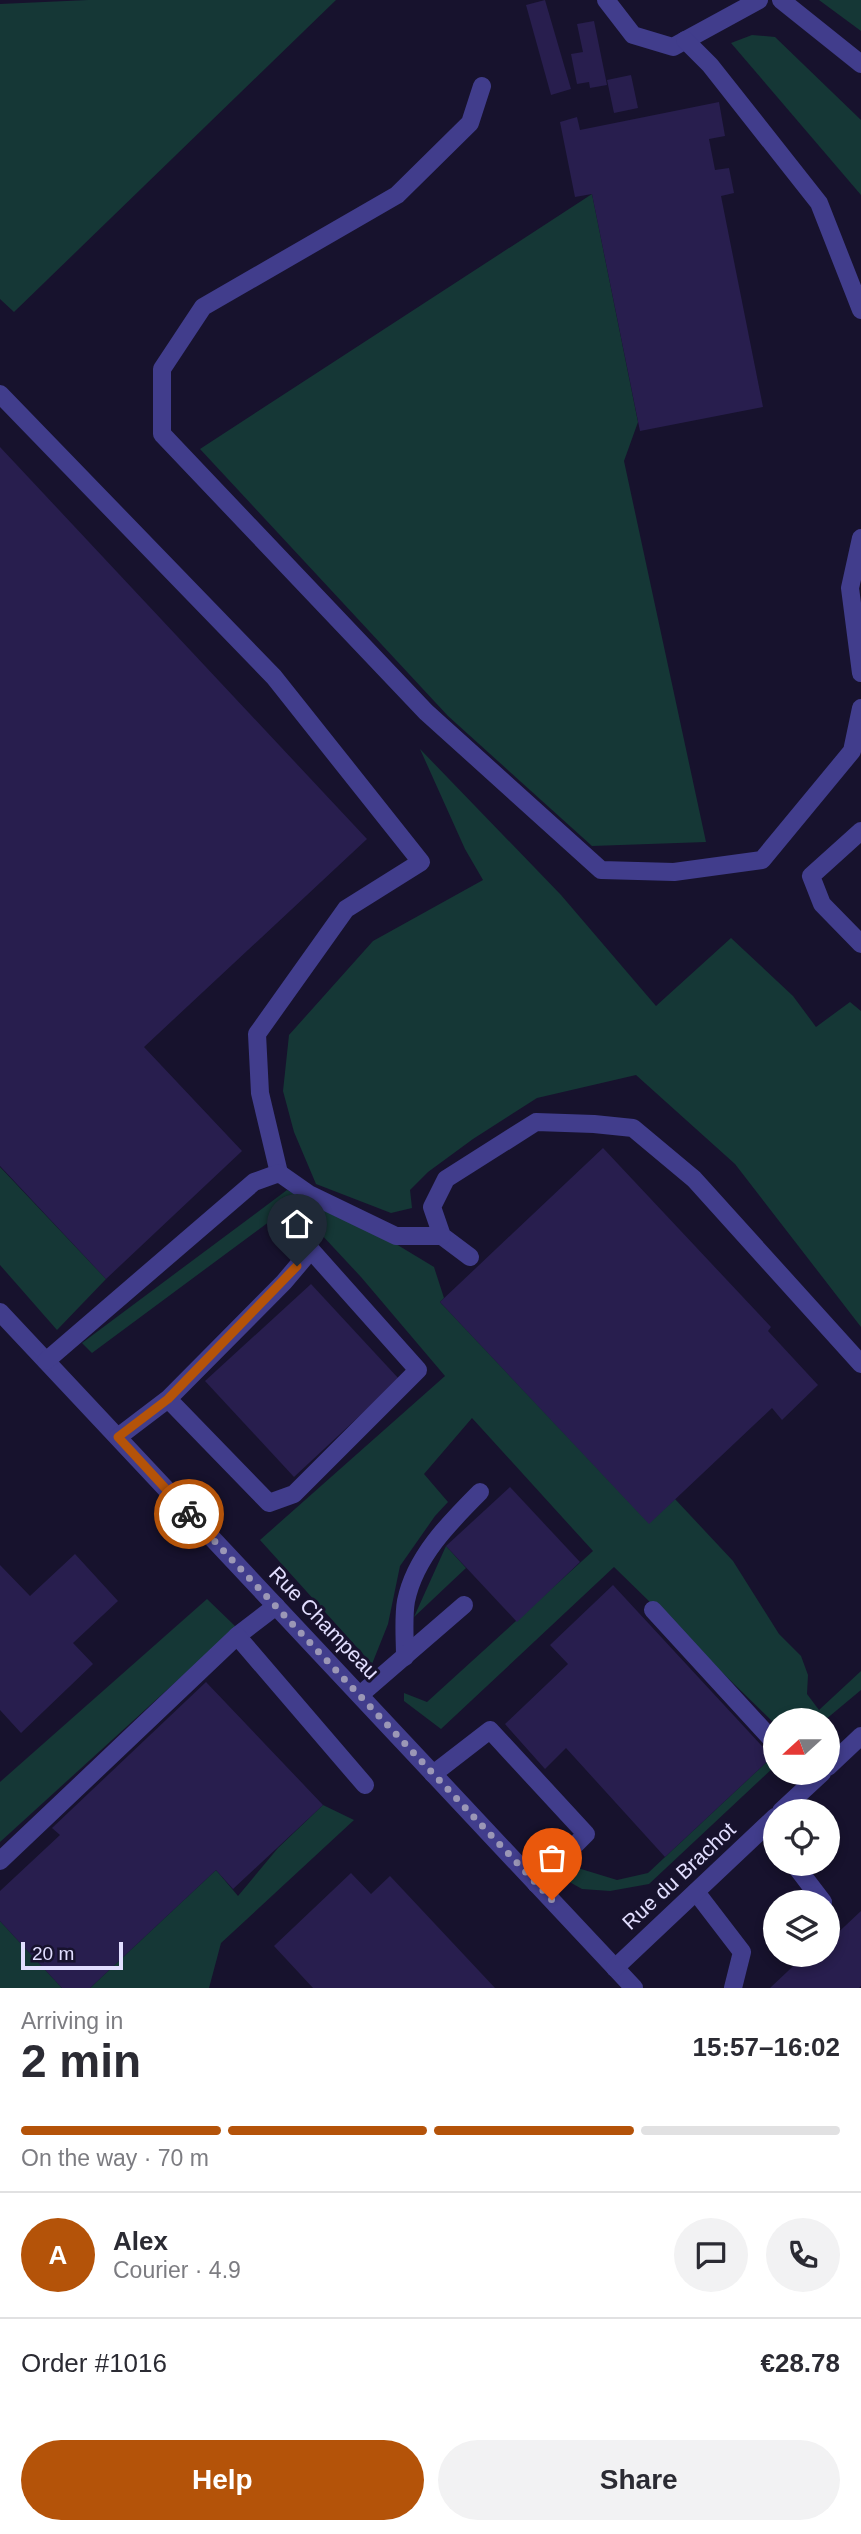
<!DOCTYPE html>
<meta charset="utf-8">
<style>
:root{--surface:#fff;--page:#f2f2f3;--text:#2b2b33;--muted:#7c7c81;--line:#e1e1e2;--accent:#b45309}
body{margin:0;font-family:Helvetica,sans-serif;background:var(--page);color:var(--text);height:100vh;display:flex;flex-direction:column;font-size:26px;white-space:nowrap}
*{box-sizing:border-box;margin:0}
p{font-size:23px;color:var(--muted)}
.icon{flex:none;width:38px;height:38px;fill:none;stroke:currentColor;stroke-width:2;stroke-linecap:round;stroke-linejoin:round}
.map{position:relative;height:1988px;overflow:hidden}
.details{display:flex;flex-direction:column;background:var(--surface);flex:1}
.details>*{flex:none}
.needle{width:46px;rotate:249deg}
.tools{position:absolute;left:763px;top:1708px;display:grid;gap:14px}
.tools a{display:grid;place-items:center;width:77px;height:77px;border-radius:50%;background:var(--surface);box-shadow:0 4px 10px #0003;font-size:35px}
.scale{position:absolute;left:21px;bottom:18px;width:102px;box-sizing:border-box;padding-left:7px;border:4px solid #e2deff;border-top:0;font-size:19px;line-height:24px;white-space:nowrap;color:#e2deff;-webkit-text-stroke:5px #17122d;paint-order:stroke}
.pin{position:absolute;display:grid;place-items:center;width:60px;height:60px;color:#fff;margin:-72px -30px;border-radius:50% 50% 50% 0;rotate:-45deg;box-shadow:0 0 7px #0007}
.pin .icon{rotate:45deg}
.courier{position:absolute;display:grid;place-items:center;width:70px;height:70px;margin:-35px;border:5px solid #b45309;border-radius:50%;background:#fff;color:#222;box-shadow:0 2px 9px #0007}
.headline em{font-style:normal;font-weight:700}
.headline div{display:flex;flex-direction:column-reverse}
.headline{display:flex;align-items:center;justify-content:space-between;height:119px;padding:0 21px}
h1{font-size:46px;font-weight:700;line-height:52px}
.bar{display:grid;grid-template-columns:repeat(4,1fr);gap:10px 7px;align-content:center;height:84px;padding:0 21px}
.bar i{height:9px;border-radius:5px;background:var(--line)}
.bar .selected{background:var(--accent)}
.bar p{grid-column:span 4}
.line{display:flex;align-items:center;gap:18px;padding:0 21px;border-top:2px solid var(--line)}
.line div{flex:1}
.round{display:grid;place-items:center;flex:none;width:74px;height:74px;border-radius:37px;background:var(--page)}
.primary-button{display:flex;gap:14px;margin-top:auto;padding:14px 21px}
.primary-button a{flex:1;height:80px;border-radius:42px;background:var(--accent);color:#fff;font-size:28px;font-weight:700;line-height:80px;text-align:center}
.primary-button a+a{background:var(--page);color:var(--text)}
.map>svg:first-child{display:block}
.green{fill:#153736}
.building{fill:#281e4e}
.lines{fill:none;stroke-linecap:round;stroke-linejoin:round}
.minor{stroke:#413d8c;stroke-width:18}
.done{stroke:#9b97b6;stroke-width:7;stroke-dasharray:0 12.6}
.route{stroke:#b45309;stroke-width:9}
.labels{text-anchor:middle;stroke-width:6;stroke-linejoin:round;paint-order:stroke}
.street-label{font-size:21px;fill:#e2deff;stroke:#17122d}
</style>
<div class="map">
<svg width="861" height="1988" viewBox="0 0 861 1988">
<rect width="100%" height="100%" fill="#17122d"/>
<g class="green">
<path d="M88 0H336L14 312 0 299V4Z"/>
<path d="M819 0H861V31Z"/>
<path d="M752 35 775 37 861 120V195L731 43Z"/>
<path d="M592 194 638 422 624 461 706 842 592 846 448 716 200 449Z"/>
<path d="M420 749 561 895 656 1006 731 938 793 996 816 1027 850 1002 861 1011V1327L735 1164 636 1075 537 1098 473 1139 428 1172 410 1190 412 1208 391 1213 316 1184 294 1132 283 1091 289 1035 373 941 483 880 465 849Z"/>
<path d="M0 1167 106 1279 57 1330 0 1265Z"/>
<path d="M287 1190 391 1241 434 1267 444 1298 440 1302 649 1523 675 1499 733 1561 779 1634 801 1656 808 1675 807 1694 819 1710 861 1671V1690L825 1720H775V1724L614 1567 441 1729 404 1701V1693L427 1702 593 1551 472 1418 424 1474 448 1502 435 1516 400 1566 388 1624 372 1664 260 1540 445 1376 361 1277 293 1204 92 1353 82 1343Z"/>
<path d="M446 1546 466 1568 414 1617Z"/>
<path d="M207 1599 236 1627 0 1842V1782Z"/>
<path d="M772 1757 775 1766 649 1884 610 1891 582 1889 566 1880 568 1865 617 1880 648 1873Z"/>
<path d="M323 1805 354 1820 221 1943 209 1988H90L216 1870 238 1896 278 1848Z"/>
<path d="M0 1921 62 1988H0Z"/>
</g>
<g class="building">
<path d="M545 0 571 89 551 95 526 5Z"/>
<path d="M594 21 607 85 590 88 589 82 577 84 571 54 583 52 577 24Z"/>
<path d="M631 75 638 108 614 113 607 80Z"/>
<path d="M719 102 725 136 709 139 715 170 729 168 734 193 721 196 763 407 640 431 592 194 575 197 560 122 577 117 580 130Z"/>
<path d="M0 447 367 839 144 1047 242 1151 106 1279 0 1166Z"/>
<path d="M603 1148 771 1327 768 1331 818 1385 782 1420 772 1408 649 1524 440 1302Z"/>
<path d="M311 1284 399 1379 294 1477 205 1381Z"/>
<path d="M510 1487 580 1562 517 1622 446 1546Z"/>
<path d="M75 1554 118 1601 73 1643 93 1664 21 1733 0 1710V1565L30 1596Z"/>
<path d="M613 1585 772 1757 665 1857 566 1748 545 1769 505 1724 568 1664 550 1645Z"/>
<path d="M206 1682 323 1805 233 1889 216 1870 90 1988H62L0 1921V1891L60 1835 52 1828Z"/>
<path d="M351 1873 371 1894 390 1876 495 1988H313L274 1946Z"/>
<path d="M861 1911V1986L859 1988H770L805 1955H828V1942Z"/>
</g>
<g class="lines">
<g class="minor">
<path d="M606 0 633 35 673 47 759 0"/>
<path d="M781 0 861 64"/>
<path d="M685 40 710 65 819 203 861 310"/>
<path d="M482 86 470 123 397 195 203 307 162 369V434L426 712 601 870 674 872 762 860 852 751 861 708"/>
<path d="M0 394 274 677 421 862 346 909 257 1034 260 1093 279 1173"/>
<path d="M861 538 850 588 861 673"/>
<path d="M861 831 811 876 822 904 861 944"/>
<path d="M470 1257 442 1236 432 1207 446 1179 536 1122 594 1124 633 1128 694 1179 861 1364"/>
<path d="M0 1312 634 1988"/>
<path d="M46 1361 254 1182 279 1173 309 1194 396 1236H442"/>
<path d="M118 1437 168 1399 269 1503 294 1494 418 1370 311 1250 284 1282 168 1399"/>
<path d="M653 1610 775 1743"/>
<path d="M237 1636 276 1606"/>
<path d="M405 1657C405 1639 403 1618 406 1601 415 1557 449 1523 480 1492"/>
<path d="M361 1694 464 1605"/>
<path d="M828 1767 861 1736"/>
<path d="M433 1774 490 1730 586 1834 536 1884"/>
<path d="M781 1811 822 1773"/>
<path d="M0 1861 237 1636 365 1785"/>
<path d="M794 1864 823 1902"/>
<path d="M696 1892 742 1952 733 1988"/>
<path d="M615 1968 775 1817"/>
</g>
</g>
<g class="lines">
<path class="done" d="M189 1514 552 1900"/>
<path class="route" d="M189 1514 118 1437 168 1399 297 1266"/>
</g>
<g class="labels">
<g class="street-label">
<text transform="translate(324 1623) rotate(46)" y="7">Rue Champeau</text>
<text transform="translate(679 1876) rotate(-43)" y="7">Rue du Brachot</text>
</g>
</g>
</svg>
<div class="tools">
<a><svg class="needle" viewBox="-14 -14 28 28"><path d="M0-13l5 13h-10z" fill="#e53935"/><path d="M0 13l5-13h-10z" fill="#7c7c81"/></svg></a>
<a><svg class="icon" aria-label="locate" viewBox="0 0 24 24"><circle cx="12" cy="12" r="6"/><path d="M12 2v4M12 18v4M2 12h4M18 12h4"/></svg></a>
<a><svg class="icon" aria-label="layers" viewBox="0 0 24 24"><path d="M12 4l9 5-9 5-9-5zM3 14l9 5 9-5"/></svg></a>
</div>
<div class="scale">20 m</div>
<div class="pin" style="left:552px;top:1900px;background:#ea580c"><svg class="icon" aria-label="bag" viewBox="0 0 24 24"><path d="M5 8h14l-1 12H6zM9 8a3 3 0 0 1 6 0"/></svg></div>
<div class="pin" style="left:297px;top:1266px;background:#1f2937"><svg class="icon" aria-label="home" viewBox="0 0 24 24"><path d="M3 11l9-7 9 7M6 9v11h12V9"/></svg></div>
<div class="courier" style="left:189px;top:1514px"><svg class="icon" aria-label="bike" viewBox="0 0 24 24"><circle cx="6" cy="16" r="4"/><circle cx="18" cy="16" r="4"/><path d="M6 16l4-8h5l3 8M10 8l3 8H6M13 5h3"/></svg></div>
</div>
<section class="details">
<div class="headline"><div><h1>2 min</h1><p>Arriving in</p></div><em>15:57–16:02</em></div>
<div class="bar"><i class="selected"></i><i class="selected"></i><i class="selected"></i><i></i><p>On the way · 70 m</p></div>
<div class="line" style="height:126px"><b class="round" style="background:var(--accent);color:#fff">A</b><div><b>Alex</b><p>Courier · 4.9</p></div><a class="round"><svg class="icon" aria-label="chat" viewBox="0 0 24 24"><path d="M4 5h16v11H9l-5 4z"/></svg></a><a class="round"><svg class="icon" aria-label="phone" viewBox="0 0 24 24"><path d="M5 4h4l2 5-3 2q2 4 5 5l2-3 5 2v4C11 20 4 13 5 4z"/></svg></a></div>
<div class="line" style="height:91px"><div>Order #1016</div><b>€28.78</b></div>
<div class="primary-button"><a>Help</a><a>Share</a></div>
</section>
